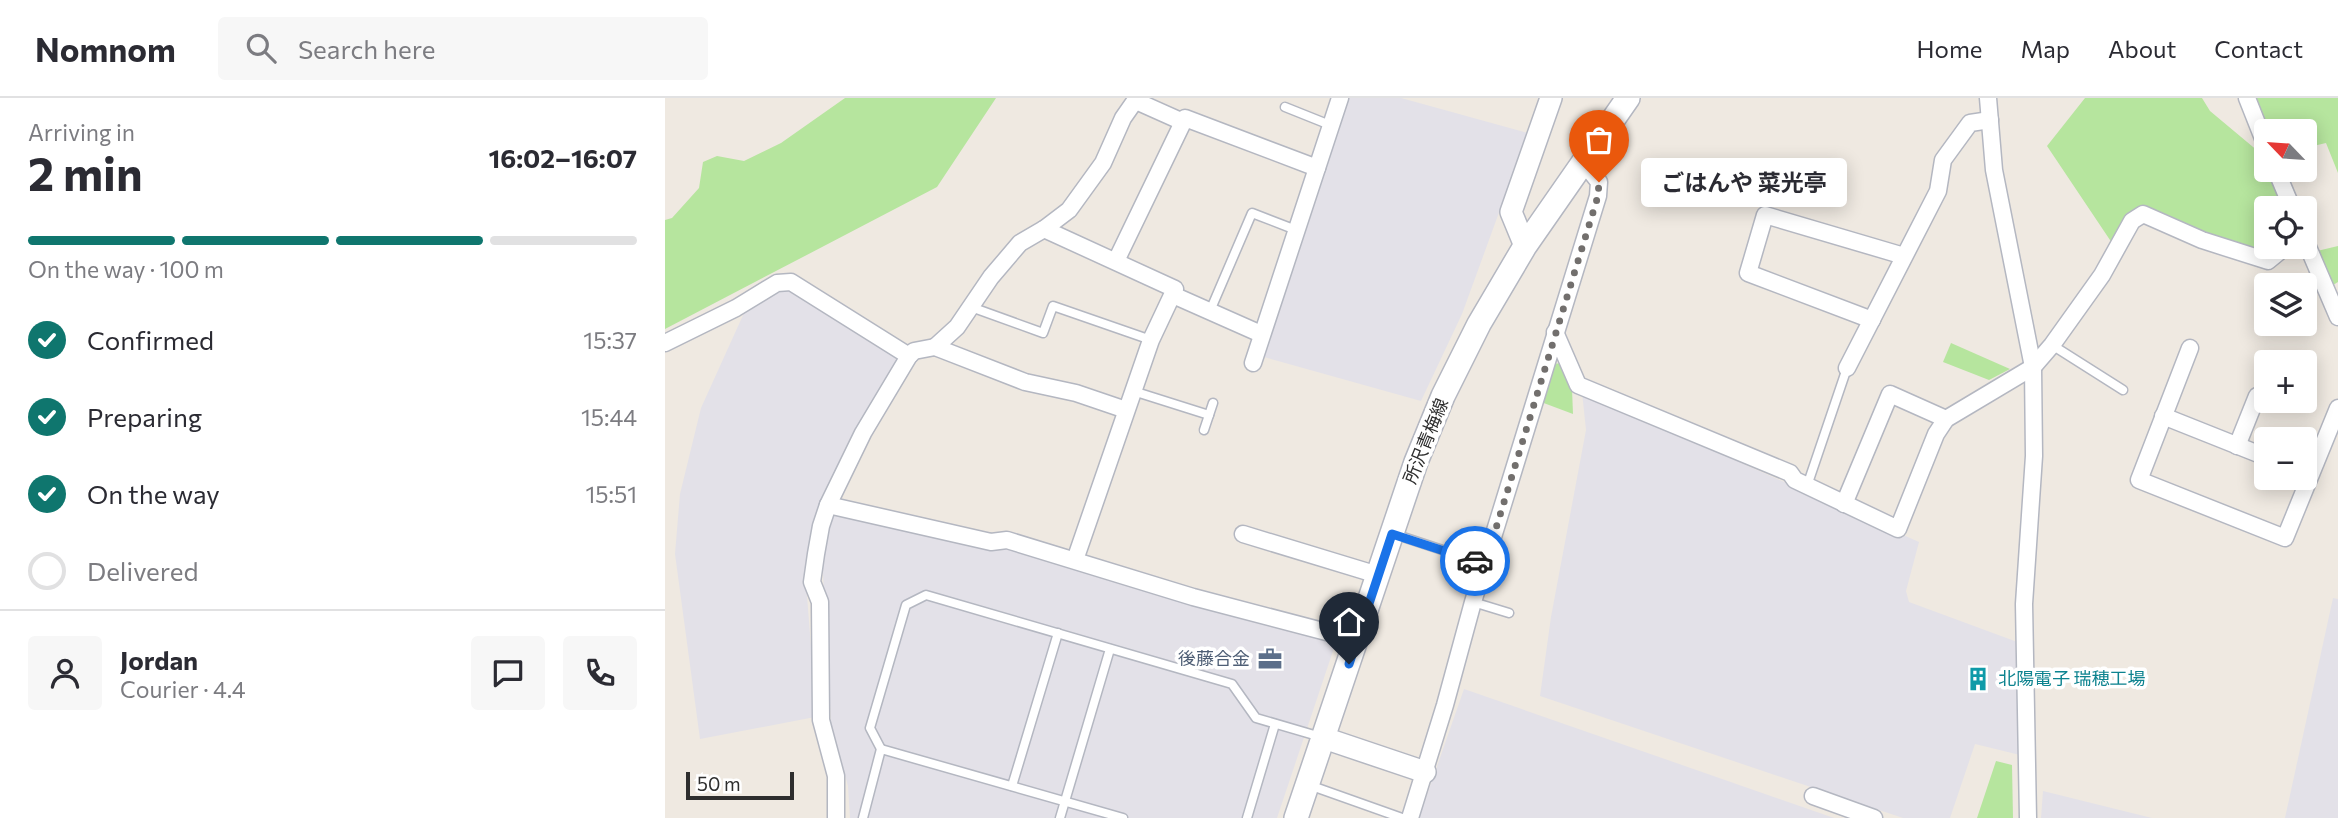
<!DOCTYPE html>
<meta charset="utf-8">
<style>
:root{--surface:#fff;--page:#f7f7f7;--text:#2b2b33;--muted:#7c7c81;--line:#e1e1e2;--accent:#0f766e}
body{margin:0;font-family:Commissioner,"Noto Sans JP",sans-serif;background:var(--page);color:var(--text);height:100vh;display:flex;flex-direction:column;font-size:26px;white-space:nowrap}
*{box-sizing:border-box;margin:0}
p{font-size:23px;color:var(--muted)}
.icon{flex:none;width:38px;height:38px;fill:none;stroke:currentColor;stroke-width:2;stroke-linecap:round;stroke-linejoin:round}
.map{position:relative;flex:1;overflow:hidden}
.side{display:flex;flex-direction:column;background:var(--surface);width:665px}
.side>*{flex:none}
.needle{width:46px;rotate:295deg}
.buttons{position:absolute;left:1589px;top:21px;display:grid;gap:14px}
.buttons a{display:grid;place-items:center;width:63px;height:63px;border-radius:7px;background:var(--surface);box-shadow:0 4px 18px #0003;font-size:35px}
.scale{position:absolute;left:21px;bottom:18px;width:108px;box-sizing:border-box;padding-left:7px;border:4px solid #2e2e2e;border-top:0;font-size:19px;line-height:24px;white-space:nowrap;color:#2e2e2e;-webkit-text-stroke:5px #fff;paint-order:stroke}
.pin{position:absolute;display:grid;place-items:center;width:60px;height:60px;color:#fff;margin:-72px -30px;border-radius:50% 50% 50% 0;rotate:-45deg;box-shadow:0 0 7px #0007}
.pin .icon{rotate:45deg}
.courier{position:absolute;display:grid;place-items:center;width:70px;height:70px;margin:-35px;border:5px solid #1a73e8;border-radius:50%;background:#fff;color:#222;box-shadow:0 2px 9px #0007}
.bubble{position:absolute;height:49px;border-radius:7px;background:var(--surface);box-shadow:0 4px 18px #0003;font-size:23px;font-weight:700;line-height:49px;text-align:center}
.head em{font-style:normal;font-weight:700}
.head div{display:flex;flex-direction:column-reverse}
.head{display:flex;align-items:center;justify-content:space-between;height:119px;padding:0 28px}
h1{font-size:46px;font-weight:700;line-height:52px}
.bar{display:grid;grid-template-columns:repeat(4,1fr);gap:10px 7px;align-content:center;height:84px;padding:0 28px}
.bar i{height:9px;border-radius:5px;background:var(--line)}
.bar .on{background:var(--accent)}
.bar p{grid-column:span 4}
.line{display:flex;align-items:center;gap:18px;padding:0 28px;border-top:2px solid var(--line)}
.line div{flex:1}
.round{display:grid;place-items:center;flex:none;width:74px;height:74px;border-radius:7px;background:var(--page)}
ol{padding:0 28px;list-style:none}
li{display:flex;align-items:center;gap:21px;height:77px}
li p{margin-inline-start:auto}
li .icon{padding:7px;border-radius:50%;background:var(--accent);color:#fff;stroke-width:4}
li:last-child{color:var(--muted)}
li i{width:38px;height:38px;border:4px solid var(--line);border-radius:50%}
header{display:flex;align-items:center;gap:42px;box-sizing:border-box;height:98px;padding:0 35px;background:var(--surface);border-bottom:2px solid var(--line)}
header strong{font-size:33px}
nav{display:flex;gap:38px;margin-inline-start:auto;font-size:24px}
.search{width:490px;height:63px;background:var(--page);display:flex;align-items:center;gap:18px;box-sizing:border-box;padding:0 24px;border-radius:7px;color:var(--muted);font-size:26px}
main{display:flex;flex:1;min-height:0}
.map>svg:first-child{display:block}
.industrial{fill:#e3e1e8}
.green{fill:#b6e59e}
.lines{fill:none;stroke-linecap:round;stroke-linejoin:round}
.service-casing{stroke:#b4b7c1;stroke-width:11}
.minor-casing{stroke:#b4b7c1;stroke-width:19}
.tertiary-casing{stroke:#b4b7c1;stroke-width:24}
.secondary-casing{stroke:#b4b7c1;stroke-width:26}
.service{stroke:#fff;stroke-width:8}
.minor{stroke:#fff;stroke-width:16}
.tertiary{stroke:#fff;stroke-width:21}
.secondary{stroke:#fff;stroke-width:23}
.done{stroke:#726f6d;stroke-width:7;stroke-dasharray:0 12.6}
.route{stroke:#1a73e8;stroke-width:9}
.labels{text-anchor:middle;stroke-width:7;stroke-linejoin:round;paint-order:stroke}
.street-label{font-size:18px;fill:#2e2e2e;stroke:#fff}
.service-label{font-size:18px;fill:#4e5e75;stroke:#fff;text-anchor:end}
.culture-label{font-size:18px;fill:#0d838f;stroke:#fff;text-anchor:start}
</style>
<header>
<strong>Nomnom</strong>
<div class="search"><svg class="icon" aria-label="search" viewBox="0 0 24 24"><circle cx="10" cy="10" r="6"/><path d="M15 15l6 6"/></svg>Search here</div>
<nav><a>Home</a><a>Map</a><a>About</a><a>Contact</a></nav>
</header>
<main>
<section class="side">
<div class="head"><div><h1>2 min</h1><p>Arriving in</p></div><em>16:02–16:07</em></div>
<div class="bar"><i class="on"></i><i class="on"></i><i class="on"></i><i></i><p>On the way · 100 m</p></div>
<ol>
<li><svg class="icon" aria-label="check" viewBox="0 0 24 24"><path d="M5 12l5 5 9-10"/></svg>Confirmed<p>15:37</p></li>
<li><svg class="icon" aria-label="check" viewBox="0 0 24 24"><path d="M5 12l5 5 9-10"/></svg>Preparing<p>15:44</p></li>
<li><svg class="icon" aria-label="check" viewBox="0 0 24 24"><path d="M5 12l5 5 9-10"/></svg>On the way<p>15:51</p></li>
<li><i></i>Delivered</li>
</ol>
<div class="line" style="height:126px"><a class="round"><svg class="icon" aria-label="person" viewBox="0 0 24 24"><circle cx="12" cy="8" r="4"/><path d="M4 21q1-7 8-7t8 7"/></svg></a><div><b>Jordan</b><p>Courier · 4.4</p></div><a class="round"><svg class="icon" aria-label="chat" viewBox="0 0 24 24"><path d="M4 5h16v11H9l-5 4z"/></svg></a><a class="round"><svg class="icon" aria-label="phone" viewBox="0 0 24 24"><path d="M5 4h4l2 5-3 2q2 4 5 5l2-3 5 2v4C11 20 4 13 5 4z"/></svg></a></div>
</section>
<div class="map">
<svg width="1673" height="720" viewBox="0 0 1673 720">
<rect width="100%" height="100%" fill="#efe9e1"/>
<g class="industrial">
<path d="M681 0H736L863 35 797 216 756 303 599 259Z"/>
<path d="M129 192 230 256 232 269 158 403 141 485 151 613 150 619 35 641 10 456 15 396 36 310 79 215 116 193Z"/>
<path d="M917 294 1254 444 1241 493 1244 504 1355 545V657L1310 646 1285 720H1238L875 598 886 519 921 332Z"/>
<path d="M169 415 341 448 671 544 612 720H185L183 688 166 625 157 457Z"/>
<path d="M1668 500 1673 501V720H1620Z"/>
<path d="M799 591 1169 720H754Z"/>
<path d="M1378 693 1487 720H1376Z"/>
</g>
<g class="green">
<path d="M180 0H331L272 89 0 231V122L7 120 34 90 38 64 52 58 79 63 116 45Z"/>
<path d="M1420 0H1537L1545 13 1600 59 1601 72H1605L1620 110H1601V149H1608L1601 154 1539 135 1479 108 1461 116 1447 145 1382 48Z"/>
<path d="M1590 0H1673V75L1661 45 1640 50V33H1605Z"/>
<path d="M1673 148V184L1668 187 1652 153Z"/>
<path d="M1286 245 1345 271 1324 282 1278 264Z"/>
<path d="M899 265 907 291 908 316 876 304 887 266Z"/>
<path d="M1331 663 1347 667 1348 720H1312Z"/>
</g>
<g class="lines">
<g class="service-casing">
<g id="service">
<path d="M620 9 665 27"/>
<path d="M306 209 378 235 388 208 486 242"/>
<path d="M545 213 587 115 631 132"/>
<path d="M1387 247 1458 292"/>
<path d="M468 293 544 317"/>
<path d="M539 332 548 305"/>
<path d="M1142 388 1182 270"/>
<path d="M729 436 820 466"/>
<path d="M808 504 844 515"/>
<path d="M216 651 458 720"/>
<path d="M644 687 737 720"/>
<path d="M347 688 393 535"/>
<path d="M198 720 216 651 205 630 241 507 261 497 567 586 591 620 656 639"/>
<path d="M395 720 445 551"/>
<path d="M582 720 610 626"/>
</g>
</g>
<g class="minor-casing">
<g id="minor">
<path d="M1323 0 1329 72 1368 269 1369 358 1359 506 1363 720"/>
<path d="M1582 0 1601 48"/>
<path d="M471 3 518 24"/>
<path d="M1611 72 1627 110"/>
<path d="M379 131 510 191 486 242 410 462"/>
<path d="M1640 142 1673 219"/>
<path d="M451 163 520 20 652 70"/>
<path d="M508 197 596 236"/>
<path d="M1207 222 1083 175 1100 117 1239 158"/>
<path d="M890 234 913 287 1125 375 1130 382 1233 431 1271 336 1281 321 1368 269 1387 247 1437 177 1467 123 1478 116 1537 142 1603 163 1620 149"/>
<path d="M0 245 71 210 112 185 126 184 244 258"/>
<path d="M270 249 292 229 326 179 355 145 379 131 404 112 438 65 458 20 472 0"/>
<path d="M1525 250 1474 382 1620 440 1673 310"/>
<path d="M588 265 675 0"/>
<path d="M1182 270 1273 93 1278 62 1305 25 1325 22"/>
<path d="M1498 318 1601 359"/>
<path d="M1572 348 1592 298"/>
<path d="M1179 406 1225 296 1281 321"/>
<path d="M163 407 326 444 342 442 528 499 692 542"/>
<path d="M578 436 713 477"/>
<path d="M1148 698 1209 720"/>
<path d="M171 720V678L156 622 155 504 147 484 151 456 156 428 163 407 198 335 244 258 249 253 270 249 360 284 411 295 461 312"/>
<path d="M745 720 780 607 808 504 933 98 934 84 919 65"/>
</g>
</g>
<g class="tertiary-casing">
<g id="tertiary">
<path d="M860 148 846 114 886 0"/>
<path d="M659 640 760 674"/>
</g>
</g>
<g class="secondary-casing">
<path id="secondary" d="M631 720 751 364 778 298 814 226 860 148 963 0"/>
</g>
<use href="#service" class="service"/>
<use href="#minor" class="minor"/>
<use href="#tertiary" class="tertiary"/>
<use href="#secondary" class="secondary"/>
</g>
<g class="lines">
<path class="done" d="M810 463 820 466 933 98 934 84"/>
<path class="route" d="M684 566 727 436 810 463"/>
</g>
<defs>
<g id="office-bare" transform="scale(1.89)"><path d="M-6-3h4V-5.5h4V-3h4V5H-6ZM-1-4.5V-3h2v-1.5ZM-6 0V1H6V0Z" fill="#5c6f8a" stroke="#fff" stroke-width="2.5" paint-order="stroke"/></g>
<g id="building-bare" transform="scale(1.89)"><path d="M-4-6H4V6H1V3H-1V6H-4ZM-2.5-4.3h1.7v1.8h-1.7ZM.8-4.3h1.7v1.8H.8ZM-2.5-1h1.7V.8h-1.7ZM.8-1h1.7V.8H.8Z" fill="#0f9aa8" stroke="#fff" stroke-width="2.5" paint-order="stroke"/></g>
</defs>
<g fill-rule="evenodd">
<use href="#office-bare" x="605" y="561"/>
<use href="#building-bare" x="1313" y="581"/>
</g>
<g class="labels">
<g class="street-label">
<text transform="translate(761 343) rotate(-68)" y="6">所沢青梅線</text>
</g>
<g class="service-label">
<text x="585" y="567">後藤合金</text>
</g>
<g class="culture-label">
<text x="1333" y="587">北陽電子 瑞穂工場</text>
</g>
</g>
</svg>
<div class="buttons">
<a><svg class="needle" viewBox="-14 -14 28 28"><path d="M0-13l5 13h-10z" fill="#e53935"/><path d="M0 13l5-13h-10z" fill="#7c7c81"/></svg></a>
<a><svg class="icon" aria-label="locate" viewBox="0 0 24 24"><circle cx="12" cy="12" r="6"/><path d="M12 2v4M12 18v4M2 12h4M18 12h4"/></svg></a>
<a><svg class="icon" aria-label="layers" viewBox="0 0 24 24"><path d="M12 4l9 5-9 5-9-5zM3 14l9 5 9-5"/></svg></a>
<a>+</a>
<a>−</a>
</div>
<div class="scale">50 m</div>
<div class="pin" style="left:934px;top:84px;background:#ea580c"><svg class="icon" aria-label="bag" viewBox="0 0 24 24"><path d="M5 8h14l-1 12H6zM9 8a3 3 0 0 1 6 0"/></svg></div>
<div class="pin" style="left:684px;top:566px;background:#1f2937"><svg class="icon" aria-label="home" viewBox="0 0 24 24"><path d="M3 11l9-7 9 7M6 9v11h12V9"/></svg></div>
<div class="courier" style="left:810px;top:463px"><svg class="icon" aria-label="car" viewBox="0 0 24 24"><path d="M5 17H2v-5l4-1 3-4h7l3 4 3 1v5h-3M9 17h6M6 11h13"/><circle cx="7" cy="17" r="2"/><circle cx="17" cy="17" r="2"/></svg></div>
<div class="bubble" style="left:976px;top:60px;width:206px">ごはんや 菜光亭</div>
</div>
</main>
